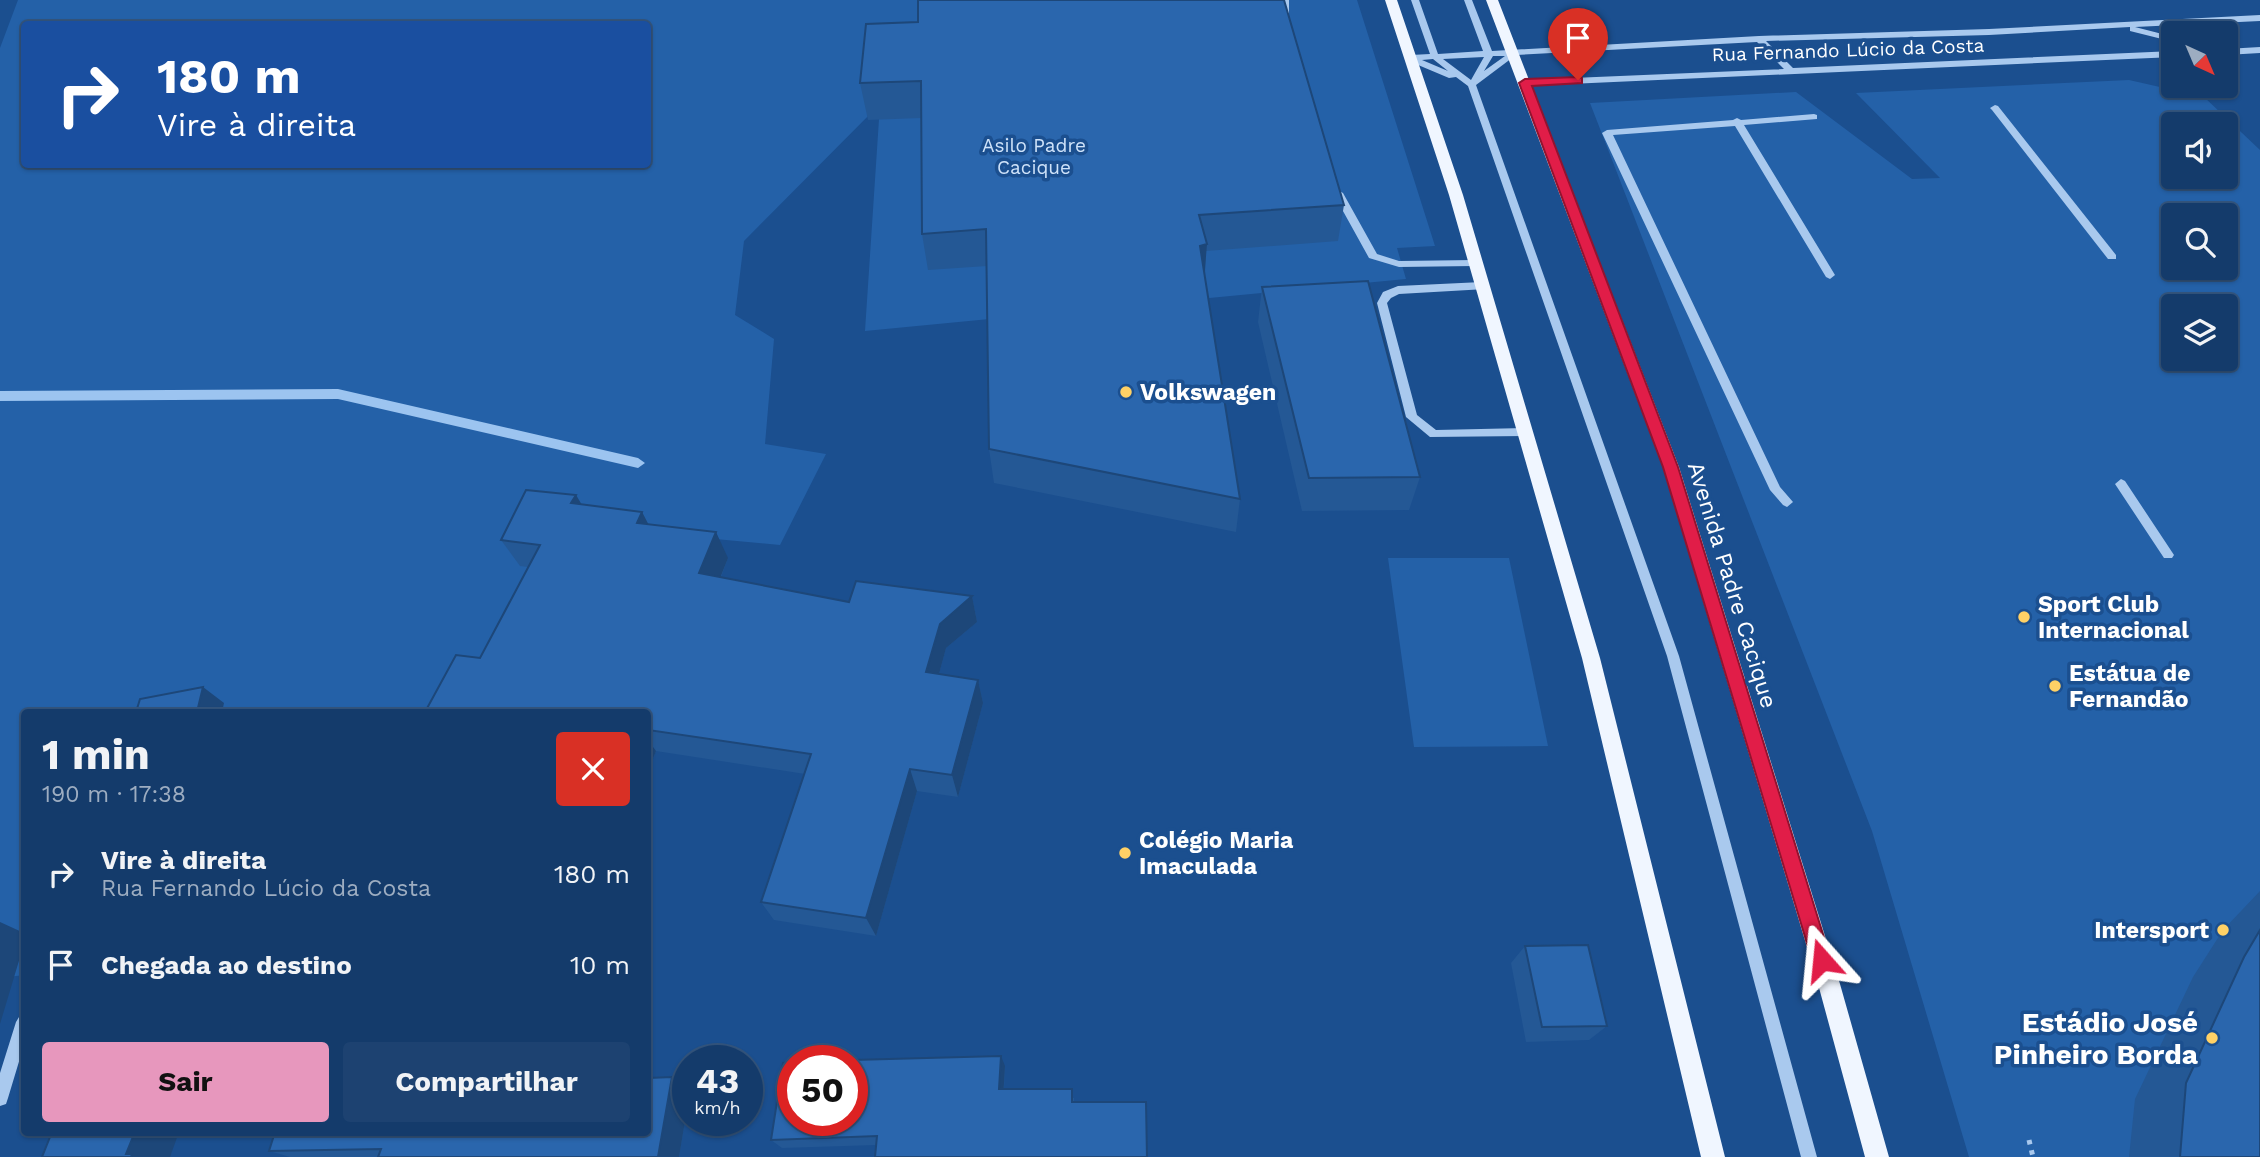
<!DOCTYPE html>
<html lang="pt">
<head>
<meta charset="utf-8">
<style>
	:root { --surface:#143b6b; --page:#1d4271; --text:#f1f3f6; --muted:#9dadc1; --line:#33557e; --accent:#e797bd }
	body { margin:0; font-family:"Work Sans",sans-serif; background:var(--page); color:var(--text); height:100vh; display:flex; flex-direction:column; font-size:26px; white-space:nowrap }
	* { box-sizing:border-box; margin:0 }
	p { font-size:23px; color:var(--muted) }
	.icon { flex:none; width:38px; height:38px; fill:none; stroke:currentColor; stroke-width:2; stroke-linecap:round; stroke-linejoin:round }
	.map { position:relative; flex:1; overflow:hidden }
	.details { position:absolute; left:21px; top:709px; width:630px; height:427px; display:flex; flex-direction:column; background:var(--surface); border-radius:7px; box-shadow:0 2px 5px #0004,0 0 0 2px var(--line) }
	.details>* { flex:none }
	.guide { position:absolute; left:21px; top:21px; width:630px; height:147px; border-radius:7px; box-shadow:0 2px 5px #0004,0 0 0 2px var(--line); background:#1a4fa0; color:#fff; overflow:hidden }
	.needle { width:46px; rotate:136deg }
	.controls { position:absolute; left:2161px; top:21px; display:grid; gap:14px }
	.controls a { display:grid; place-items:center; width:77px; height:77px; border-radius:7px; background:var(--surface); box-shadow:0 2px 5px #0004,0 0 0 2px var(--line); font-size:35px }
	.speed { position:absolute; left:672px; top:1045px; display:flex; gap:14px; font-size:35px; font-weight:700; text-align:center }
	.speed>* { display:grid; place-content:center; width:91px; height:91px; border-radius:50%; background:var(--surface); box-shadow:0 2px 5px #0004,0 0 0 2px var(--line); line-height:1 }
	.speed small { font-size:18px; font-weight:400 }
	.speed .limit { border:10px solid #d22; background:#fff; color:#111 }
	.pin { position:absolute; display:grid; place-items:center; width:60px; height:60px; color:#fff; margin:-72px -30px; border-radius:50% 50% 50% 0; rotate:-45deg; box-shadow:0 0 7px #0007 }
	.pin .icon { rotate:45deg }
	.me { position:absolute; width:77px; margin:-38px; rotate:342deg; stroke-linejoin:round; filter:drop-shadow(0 0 5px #0008) }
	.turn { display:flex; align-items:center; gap:24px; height:147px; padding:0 21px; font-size:32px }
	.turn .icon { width:91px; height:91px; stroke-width:2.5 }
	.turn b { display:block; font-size:49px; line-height:60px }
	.round { display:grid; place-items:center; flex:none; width:74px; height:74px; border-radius:7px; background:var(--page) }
	.overview { display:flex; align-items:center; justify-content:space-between; height:119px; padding:0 21px }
	h1 { font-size:42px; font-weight:700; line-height:52px }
	.action { display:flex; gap:14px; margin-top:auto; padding:14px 21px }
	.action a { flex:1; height:80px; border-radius:7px; background:var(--accent); color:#111; font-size:28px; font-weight:700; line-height:80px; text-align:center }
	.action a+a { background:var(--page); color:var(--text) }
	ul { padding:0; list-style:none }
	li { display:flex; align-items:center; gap:21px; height:91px; padding:0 21px }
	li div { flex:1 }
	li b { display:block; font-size:26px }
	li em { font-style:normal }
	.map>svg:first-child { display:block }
	.green { fill:#2461a8; fill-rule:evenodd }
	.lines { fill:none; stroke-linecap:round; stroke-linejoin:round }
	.stream { fill:#9cc4f0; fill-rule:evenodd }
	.path { stroke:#a9c9ee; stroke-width:5; stroke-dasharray:4.5 6; stroke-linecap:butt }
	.minor { fill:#a9c9ee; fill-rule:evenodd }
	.major { fill:#f0f6ff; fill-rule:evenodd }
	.wall { fill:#245895 }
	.shaded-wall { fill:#1d4779 }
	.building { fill:#2a66ad; stroke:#1d4779; stroke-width:2 }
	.route { fill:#e11d48; stroke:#92132f; stroke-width:2 }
	.poi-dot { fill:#ffd166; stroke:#1b4f8f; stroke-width:2.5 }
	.labels { text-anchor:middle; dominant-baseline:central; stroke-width:7; stroke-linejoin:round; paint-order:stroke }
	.far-street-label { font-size:19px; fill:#fff; stroke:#1b4f8f }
	.far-park-label { font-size:19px; fill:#cfe3fa; stroke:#1b4f8f }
	.poi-label { font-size:23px; font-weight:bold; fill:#fff; stroke:#1b4f8f; text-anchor:start }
	.street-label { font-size:23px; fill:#fff; stroke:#1b4f8f }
	.near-poi-label { font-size:28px; font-weight:bold; fill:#fff; stroke:#1b4f8f; text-anchor:end }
</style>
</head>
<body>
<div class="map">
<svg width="2260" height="1157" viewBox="0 0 2260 1157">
	<rect width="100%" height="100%" fill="#1b4f8f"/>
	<path class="green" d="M18,0H1357L1435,246L1397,248L1406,279L865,331L880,104L744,241L735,315L774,339L765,444L826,454L780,545L553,524L528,712H24V975L0,978V48ZM24,24H648V164H24Z
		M2129,80L2204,97L2260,150V1157H1969L1872,831L1590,103L1796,92L1912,179L1940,178L1856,93ZM2174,124H2226V177H2174ZM2174,215H2226V268H2174ZM2174,306H2226V359H2174Z
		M1388,558H1509L1548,746L1414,747Z"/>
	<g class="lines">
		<path class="stream" d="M338,389L638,458L645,463L638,468L338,399L0,401V391Z"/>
		<path class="path" d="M2029,1140L2033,1157"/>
		<path class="minor" d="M1281,0H1289V24L1282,22Z
			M1411,0H1419L1438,54L1483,51L1464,0H1472L1492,51L1759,36L1989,29L2260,15V21L2135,27L2174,37V42L2130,31V27L1989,35L1766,41L1793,68L2174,51V57L1525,86L1521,83L1525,80L1784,69L1757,42L1516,55L1476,85L1679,656L1817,1157H1801L1667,656L1468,86L1456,77L1449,78L1411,62L1407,58L1411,55L1430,54ZM1493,56H1505L1484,71ZM1484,57L1471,80L1443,59ZM1433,59L1448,71L1422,60Z
			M2260,47V53L2226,55V49Z
			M1995,105L1998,106L2116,255V259H2108L1992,110L1990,108Z
			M1814,114L1817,115V119L1744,125L1835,275L1830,279L1826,277L1735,126L1613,135L1780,487L1793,502L1787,507L1783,505L1770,490L1602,133L1607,130L1733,120L1737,118L1741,120Z
			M1338,190L1343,193L1377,254L1399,261L1474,260L1479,263L1474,266L1399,267L1369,258L1333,193Z
			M1482,282L1486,283V289L1399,294L1391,298L1387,303L1417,415L1436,430L1525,428L1531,432L1525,436L1430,437L1406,417L1377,303L1383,292L1398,286Z
			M2121,479L2125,481L2172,552L2174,555L2172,558H2164L2117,487L2115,484Z
			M24,1014V1045L8,1098L6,1104L0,1106V1073L16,1022L19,1017Z"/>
		<path class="major" d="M1385,0H1397L1463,195L1600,658L1725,1157H1701L1582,658L1449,195Z
			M1486,0H1498L1679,467L1840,984L1889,1157H1865L1818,984L1663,467Z"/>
	</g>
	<path class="wall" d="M866,24L1344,205L1338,241L1206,251L1205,276L1240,499L1236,532L994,483L989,449L987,266L928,270L922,234L921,118L868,120L860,83Z
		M1262,287L1420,477L1409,510L1302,511L1258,322Z
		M576,495L581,504L642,512L648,524L728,558L721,577L849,602L972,596L977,622L946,648L939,674L978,680L983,703L958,797L917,791L876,936L774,920L761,902L805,774L656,751L648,771V712L480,658L528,567L520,566L501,540Z
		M2260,891V1157H2129L2135,1099L2193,977L2223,930Z
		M1525,946L1607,1026L1589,1040L1526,1042L1511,963Z
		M1005,1066L1004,1089L1074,1098V1102L876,1145L782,1148L771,1140Z
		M688,1088V1103L679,1157H290L269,1151Z"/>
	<path class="shaded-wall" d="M1207,244L1204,281L1200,246Z
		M576,495L592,522L571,503Z
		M642,512L656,539L637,523Z
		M716,532L728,558L712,598L699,573Z
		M972,596L977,622L946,648L933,696L926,672L940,624Z
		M978,680L983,703L958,797L952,775Z
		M203,687L224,703L222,712H197Z
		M648,740L656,751L648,771Z
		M910,769L917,791L876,936L866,918Z
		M0,922L24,933V944L0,1024Z
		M1001,1056L1005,1066L1003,1099L999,1089Z
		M672,1077L688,1088V1103L679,1157H658Z
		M135,1132H179L170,1157H131L126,1154Z"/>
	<path class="building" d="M918,0H1284L1344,205L1199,215L1207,244L1200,246L1240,499L989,449L986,229L922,234L921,81L860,83L866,24L918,22Z
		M1368,281L1420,477L1309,478L1262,287Z
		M526,490L576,495L571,503L642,512L637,523L716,532L699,573L849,602L856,581L972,596L940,624L926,672L978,680L952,775L910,769L866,918L761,902L811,754L648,730V712H425L456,655L480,658L540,545L501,540Z
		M203,687L197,712H136L140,699Z
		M2260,930V1157H2180L2186,1083L2244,957Z
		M1588,945L1607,1026L1542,1027L1525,946Z
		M1001,1056L999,1089H1072V1102H1146L1147,1157H875L877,1136L771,1140L783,1063L793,1062V1120H852V1060Z
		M672,1077L658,1157H378L381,1149L269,1151L275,1132H648V1078Z
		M52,1132H135L126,1154H132L131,1157H42Z"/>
	<path class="route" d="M1578,77L1582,78V83L1532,86L1678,467L1831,960L1829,967L1822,970L1815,967L1812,960L1663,467L1519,83L1525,79Z"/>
	<g class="poi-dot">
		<circle cx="1126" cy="392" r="7"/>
		<circle cx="2024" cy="617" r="7"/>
		<circle cx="2055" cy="686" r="7"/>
		<circle cx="1125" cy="853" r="7"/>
		<circle cx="2223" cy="930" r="7"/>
		<circle cx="2212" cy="1038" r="7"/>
	</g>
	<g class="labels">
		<g class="far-street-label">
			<text transform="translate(1848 50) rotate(-2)">Rua Fernando Lúcio da Costa</text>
		</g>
		<g class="far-park-label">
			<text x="1034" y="145">Asilo Padre<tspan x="1034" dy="22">Cacique</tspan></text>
		</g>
		<g class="poi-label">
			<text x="1140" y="392">Volkswagen</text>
			<text x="2038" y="604">Sport Club<tspan x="2038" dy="26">Internacional</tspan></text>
			<text x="2069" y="673">Estátua de<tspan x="2069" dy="26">Fernandão</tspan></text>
			<text x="1139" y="840">Colégio Maria<tspan x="1139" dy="26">Imaculada</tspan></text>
			<text x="2209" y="930" text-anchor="end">Intersport</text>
		</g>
		<g class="street-label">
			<text transform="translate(1732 585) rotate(73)">Avenida Padre Cacique</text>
		</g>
		<g class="near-poi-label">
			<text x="2198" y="1022">Estádio José<tspan x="2198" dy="32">Pinheiro Borda</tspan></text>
		</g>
	</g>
</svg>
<div class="controls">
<a><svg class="needle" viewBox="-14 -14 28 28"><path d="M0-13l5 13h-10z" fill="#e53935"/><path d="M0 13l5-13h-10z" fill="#9dadc1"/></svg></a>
<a><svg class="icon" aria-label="sound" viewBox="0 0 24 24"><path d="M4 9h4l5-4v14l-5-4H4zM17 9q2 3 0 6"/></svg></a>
<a><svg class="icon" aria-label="search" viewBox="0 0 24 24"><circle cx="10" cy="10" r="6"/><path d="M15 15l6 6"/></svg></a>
<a><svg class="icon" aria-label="layers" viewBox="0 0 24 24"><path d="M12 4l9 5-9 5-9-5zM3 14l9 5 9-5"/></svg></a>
</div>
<div class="speed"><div>43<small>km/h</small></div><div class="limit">50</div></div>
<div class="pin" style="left:1578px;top:80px;background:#d93025"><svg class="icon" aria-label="arrive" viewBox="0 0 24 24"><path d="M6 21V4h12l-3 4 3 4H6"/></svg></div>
<svg class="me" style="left:1822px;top:960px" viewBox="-20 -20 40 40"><path d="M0-17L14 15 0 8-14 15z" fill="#e11d48" stroke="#fff" stroke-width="4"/></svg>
<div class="guide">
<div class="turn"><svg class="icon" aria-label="right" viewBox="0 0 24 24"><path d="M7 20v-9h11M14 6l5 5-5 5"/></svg><div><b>180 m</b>Vire à direita</div></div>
</div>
<section class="details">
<div class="overview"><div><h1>1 min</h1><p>190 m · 17:38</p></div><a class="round" style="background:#d93025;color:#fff"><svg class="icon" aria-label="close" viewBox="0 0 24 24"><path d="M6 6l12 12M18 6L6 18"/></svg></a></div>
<ul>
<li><svg class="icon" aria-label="right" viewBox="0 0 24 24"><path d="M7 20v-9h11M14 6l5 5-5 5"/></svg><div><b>Vire à direita</b><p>Rua Fernando Lúcio da Costa</p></div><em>180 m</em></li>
<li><svg class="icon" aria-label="arrive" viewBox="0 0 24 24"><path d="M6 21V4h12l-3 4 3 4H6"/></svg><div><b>Chegada ao destino</b></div><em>10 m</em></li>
</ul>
<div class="action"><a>Sair</a><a>Compartilhar</a></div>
</section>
</div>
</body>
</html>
